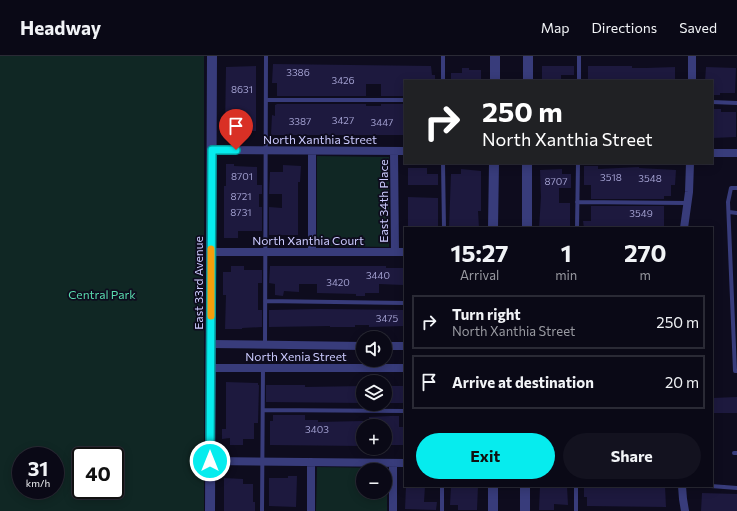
<!DOCTYPE html>
<html lang="en">
<head>
<meta charset="utf-8">
<style>
	:root { --surface:#0a0916; --page:#13121f; --text:#f1f3f6; --muted:#999aa1; --line:#2a2a35; --accent:#06ecee }
	body { margin:0; font-family:Commissioner,sans-serif; background:var(--page); color:var(--text); height:100vh; display:flex; flex-direction:column; font-size:15px; white-space:nowrap }
	* { box-sizing:border-box; margin:0 }
	p { font-size:13px; color:var(--muted) }
	.icon { flex:none; width:22px; height:22px; fill:none; stroke:currentColor; stroke-width:2; stroke-linecap:round; stroke-linejoin:round }
	.map { position:relative; flex:1; overflow:hidden }
	.side { position:absolute; left:404px; top:171px; width:309px; height:260px; display:flex; flex-direction:column; background:var(--surface); border-radius:0px; box-shadow:0 2px 10px #0003,0 0 0 1px var(--line) }
	.side>* { flex:none }
	.banner { position:absolute; left:404px; top:24px; width:309px; height:84px; border-radius:0px; box-shadow:0 2px 10px #0003,0 0 0 1px var(--line); background:#202124; color:#fff; overflow:hidden }
	.fabs { position:absolute; left:356px; top:275px; display:grid; gap:8px }
	.fabs a { display:grid; place-items:center; width:36px; height:36px; border-radius:50%; background:var(--surface); box-shadow:0 2px 10px #0003,0 0 0 1px var(--line); font-size:20px }
	.speed { position:absolute; left:12px; top:391px; display:flex; gap:8px; font-size:20px; font-weight:700; text-align:center }
	.speed>* { display:grid; place-content:center; width:52px; height:52px; border-radius:50%; background:var(--surface); box-shadow:0 2px 10px #0003,0 0 0 1px var(--line); line-height:1 }
	.speed small { font-size:10px; font-weight:400 }
	.speed .limit { border:2px solid #111; border-radius:6px; background:#fff; color:#111 }
	.pin { position:absolute; display:grid; place-items:center; width:34px; height:34px; color:#fff; margin:-41px -17px; border-radius:50% 50% 50% 0; rotate:-45deg; box-shadow:0 0 4px #0007 }
	.pin .icon { rotate:45deg }
	.me { position:absolute; width:44px; margin:-22px; rotate:0deg; stroke-linejoin:round; filter:drop-shadow(0 0 3px #0008) }
	.turn { display:flex; align-items:center; gap:14px; height:84px; padding:0 12px; font-size:18px }
	.turn .icon { width:52px; height:52px; stroke-width:2.5 }
	.turn b { display:block; font-size:28px; line-height:34px }
	.eta { display:flex; justify-content:space-evenly; align-items:center; height:68px; text-align:center }
	.eta b { font-size:24px; font-weight:700; line-height:28px }
	.primary-button { display:flex; gap:8px; margin-top:auto; padding:8px 12px }
	.primary-button a { flex:1; height:46px; border-radius:24px; background:var(--accent); color:#111; font-size:16px; font-weight:700; line-height:46px; text-align:center }
	.primary-button a+a { background:var(--page); color:var(--text) }
	ul { padding:0; list-style:none }
	li { display:flex; align-items:center; gap:12px; height:54px; margin:0 8px 6px; padding:0 4px; border:2px solid var(--line); border-radius:0px }
	li div { flex:1 }
	li b { display:block; font-size:15px }
	li em { font-style:normal }
	header { display:flex; align-items:center; gap:24px; box-sizing:border-box; height:56px; padding:0 20px; background:var(--surface); border-bottom:1px solid var(--line) }
	header strong { font-size:19px }
	nav { display:flex; gap:22px; margin-inline-start:auto; font-size:14px }
	.map>svg:first-child { display:block }
	.green { fill:#102724; fill-rule:evenodd }
	.building { fill:#1d193e }
	.lines { fill:none; stroke-linecap:round; stroke-linejoin:round }
	.service { stroke:#383c7b; stroke-width:4 }
	.minor { stroke:#383c7b; stroke-width:8 }
	.tertiary { stroke:#383c7b; stroke-width:10 }
	.route-casing { stroke:#04999b; stroke-width:10 }
	.route { stroke:#06ecee; stroke-width:7 }
	.slow { stroke:#f59e0b; stroke-width:7 }
	.labels { text-anchor:middle; dominant-baseline:central; stroke-width:3.5; stroke-linejoin:round; paint-order:stroke }
	.number-label { font-size:10px; fill:#a09ece }
	.street-label { font-size:12px; fill:#cbcafe; stroke:#0e0c1e }
	.park-label { font-size:12px; fill:#59dbae; stroke:#0e0c1e }
</style>
</head>
<body>
<header>
<strong>Headway</strong>
<nav><a>Map</a><a>Directions</a><a>Saved</a></nav>
</header>
<div class="map">
<svg width="737" height="455" viewBox="0 0 737 455">
	<rect width="100%" height="100%" fill="#0e0c1e"/>
	<path class="green" d="M0,0H204V455H0ZM21,400H55V434H21ZM81,400H115V434H81Z
		M317,100L389,101V191L317,190Z
		M317,411L387,412V455H316ZM363,414H385V436H363Z"/>
	<path class="building" d="M273,8L431,10L432,19H435V25H405V40H381V28H366V40H277V27H272Z
		M256,10V75H241V77H231V73H225L226,11Z
		M542,10H574V19H561V25L542,24Z
		M588,10H632V12H646L675,11V25H591V24H588Z
		M706,11L736,12L735,37H720V39H712V25H705Z
		M462,12H469V14H481V25H451V17H462Z
		M277,48H366V50H381V48H405V79H271L272,59L275,60V49Z
		M712,53H721V56H736V81L712,82Z
		M226,108H234V110L257,111V129H262V138H259V151H262V175H238V182H224V130H226Z
		M283,109L301,110L300,126H298V179H269V151L282,152V138H269L270,116H283Z
		M584,110H598V113L639,111V112L676,114L675,129H671V140H664V143H591V129H584Z
		M408,112H427V118H438V129H408Z
		M461,113L481,115V155H478L479,172H449L451,118H461Z
		M562,113V118H571V132H559V147H570V171L539,172L541,141L540,114Z
		M408,141L438,142V172H408Z
		M591,150H664V172H584L583,165H591Z
		M231,210H244V214H262V227H258V254H262V271L242,272V273H225L226,239H223V216H231Z
		M270,210H386V212H404L403,229L379,228V237H365V240H356V238L317,237V228H299V236L284,235L283,240L275,239V228L269,227Z
		M319,253L405,254V270L369,271V269H355V271H330V270L269,271V254Z
		M226,326L258,327V329H259L258,367H254V383H243V389H230V382L222,383V373H226Z
		M266,329H305V331L363,330V347L266,346Z
		M385,330H405V347H385Z
		M737,341V357H712V342Z
		M273,359H305V364H318V366L363,365V390L270,389V365H273Z
		M390,360H399V371H405V389H389V380H385V370H369V361Z
		M288,420H297L296,451L269,450V422H288Z
		M224,422L243,423V428H253V446H255V455H224Z
		M406,430H425L424,446H437L436,454L405,453Z
		M451,430H478L477,454H458V449H450Z
		M540,430H567L568,449L554,448V454H539Z
		M584,430H665L666,451L587,450V441H584Z
		M702,437L737,438V455H701Z"/>
	<g class="lines">
		<path class="service" d="M443,0V25
			M579,25V0
			M266,44H405
			M712,46L737,47
			M443,107L444,172
			M737,132H731L728,146L735,315H737
			M577,146L687,147
			M729,156L737,157
			M577,172L578,107
			M265,245L405,247
			M265,289L266,0
			M263,354L405,355
			M734,397H737
			M442,430V455
			M711,430L737,432
			M262,455L263,312
			M576,455V430"/>
		<path class="minor" d="M692,25V0
			M212,94L405,95
			M394,95L395,196
			M712,97H737
			M684,172L689,136L690,107
			M211,196H405
			M312,196V95
			M211,288L363,290
			M385,290H405
			M211,312H405
			M210,405L405,407
			M682,430L683,443L685,455
			M311,455V406
			M393,455V407"/>
		<path class="tertiary" d="M495,25V0
			M528,25V0
			M493,172L494,107
			M527,172V107
			M525,430V455
			M210,455L212,0
			M493,455V430"/>
	</g>
	<g class="lines">
		<g class="route-casing">
			<path id="route" d="M210,405L212,94H236"/>
		</g>
		<use href="#route" class="route"/>
		<path class="slow" d="M211,260V193"/>
	</g>
	<g class="labels">
		<g class="number-label">
			<text x="298" y="16">3386</text>
			<text x="343" y="24">3426</text>
			<text x="242" y="33">8631</text>
			<text x="343" y="64">3427</text>
			<text x="300" y="65">3387</text>
			<text x="382" y="66">3447</text>
			<text x="242" y="120">8701</text>
			<text x="611" y="121">3518</text>
			<text x="650" y="122">3548</text>
			<text x="556" y="125">8707</text>
			<text x="241" y="140">8721</text>
			<text x="241" y="156">8731</text>
			<text x="641" y="157">3549</text>
			<text x="378" y="219">3440</text>
			<text x="338" y="226">3420</text>
			<text x="387" y="262">3475</text>
			<text x="317" y="373">3403</text>
		</g>
		<g class="street-label">
			<text x="320" y="83">North Xanthia Street</text>
			<text transform="translate(383 145) rotate(-90)">East 34th Place</text>
			<text x="308" y="184">North Xanthia Court</text>
			<text transform="translate(198 227) rotate(-90)">East 33rd Avenue</text>
			<text x="296" y="300">North Xenia Street</text>
		</g>
		<g class="park-label">
			<text x="102" y="238">Central Park</text>
		</g>
	</g>
</svg>
<div class="fabs">
<a><svg class="icon" aria-label="sound" viewBox="0 0 24 24"><path d="M4 9h4l5-4v14l-5-4H4zM17 9q2 3 0 6"/></svg></a>
<a><svg class="icon" aria-label="layers" viewBox="0 0 24 24"><path d="M12 4l9 5-9 5-9-5zM3 14l9 5 9-5"/></svg></a>
<a>+</a>
<a>−</a>
</div>
<div class="speed"><div>31<small>km/h</small></div><div class="limit">40</div></div>
<div class="pin" style="left:236px;top:94px;background:#d93025"><svg class="icon" aria-label="arrive" viewBox="0 0 24 24"><path d="M6 21V4h12l-3 4 3 4H6"/></svg></div>
<svg class="me" style="left:210px;top:405px" viewBox="-20 -20 40 40"><circle r="17" fill="#06ecee" stroke="#fff" stroke-width="3"/><path d="M0-11L8 9 0 5-8 9z" fill="#fff"/></svg>
<div class="banner">
<div class="turn"><svg class="icon" aria-label="right" viewBox="0 0 24 24"><path d="M7 20v-9h11M14 6l5 5-5 5"/></svg><div><b>250 m</b>North Xanthia Street</div></div>
</div>
<section class="side">
<div class="eta">
<div><b>15:27</b><p>Arrival</p></div>
<div><b>1</b><p>min</p></div>
<div><b>270</b><p>m</p></div>
</div>
<ul>
<li><svg class="icon" aria-label="right" viewBox="0 0 24 24"><path d="M7 20v-9h11M14 6l5 5-5 5"/></svg><div><b>Turn right</b><p>North Xanthia Street</p></div><em>250 m</em></li>
<li><svg class="icon" aria-label="arrive" viewBox="0 0 24 24"><path d="M6 21V4h12l-3 4 3 4H6"/></svg><div><b>Arrive at destination</b></div><em>20 m</em></li>
</ul>
<div class="primary-button"><a>Exit</a><a>Share</a></div>
</section>
</div>
</body>
</html>
